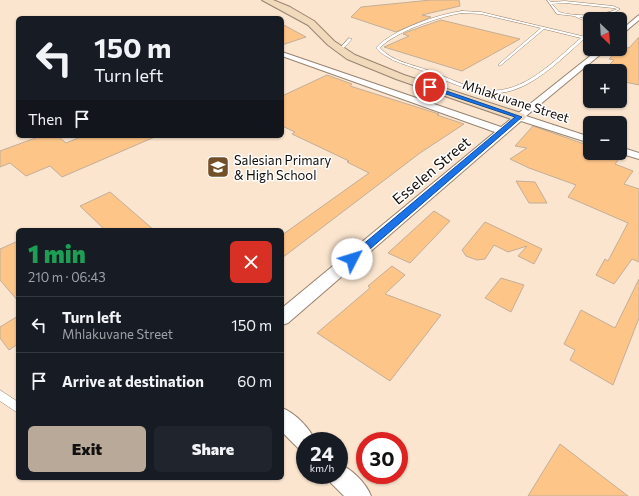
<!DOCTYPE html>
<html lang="en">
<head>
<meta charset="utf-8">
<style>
	:root { --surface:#171b24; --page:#20242c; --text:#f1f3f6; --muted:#9ea1a6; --line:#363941; --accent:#b8a999 }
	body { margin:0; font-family:Commissioner,sans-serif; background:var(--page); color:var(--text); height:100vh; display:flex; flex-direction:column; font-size:15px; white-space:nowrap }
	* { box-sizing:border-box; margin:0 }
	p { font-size:13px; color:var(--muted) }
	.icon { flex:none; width:22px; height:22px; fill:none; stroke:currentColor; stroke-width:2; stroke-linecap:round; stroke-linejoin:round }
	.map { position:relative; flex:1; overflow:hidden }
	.drawer { position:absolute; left:16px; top:228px; width:268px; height:252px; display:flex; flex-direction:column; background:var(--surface); border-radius:6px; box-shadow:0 1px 3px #0004 }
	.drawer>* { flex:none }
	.top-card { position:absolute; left:16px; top:16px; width:268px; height:122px; border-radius:6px; box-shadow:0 1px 3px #0004; background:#171b24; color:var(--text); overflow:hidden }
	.needle { width:26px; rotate:155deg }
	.tools { position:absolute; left:583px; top:12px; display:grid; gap:8px }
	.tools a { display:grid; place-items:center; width:44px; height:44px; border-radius:6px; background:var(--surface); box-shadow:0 1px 3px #0004; font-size:20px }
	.speed { position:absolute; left:296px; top:432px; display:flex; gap:8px; font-size:20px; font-weight:700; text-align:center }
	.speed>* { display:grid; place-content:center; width:52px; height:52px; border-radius:50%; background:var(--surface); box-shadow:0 1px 3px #0004; line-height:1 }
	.speed small { font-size:10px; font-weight:400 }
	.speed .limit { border:6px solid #d22; background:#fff; color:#111 }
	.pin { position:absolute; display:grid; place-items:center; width:34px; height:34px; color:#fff; margin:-17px; border:2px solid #fff; border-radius:50%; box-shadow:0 1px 4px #0007 }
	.me { position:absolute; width:44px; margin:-22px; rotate:50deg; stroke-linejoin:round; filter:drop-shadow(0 0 3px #0008) }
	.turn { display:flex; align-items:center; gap:14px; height:84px; padding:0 12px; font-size:18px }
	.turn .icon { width:52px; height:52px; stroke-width:2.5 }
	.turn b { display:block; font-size:28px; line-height:34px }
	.then { display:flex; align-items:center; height:38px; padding:0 12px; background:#0003; gap:8px; font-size:15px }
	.round { display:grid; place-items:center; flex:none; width:42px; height:42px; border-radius:6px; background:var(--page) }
	.summary { display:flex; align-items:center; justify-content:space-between; height:68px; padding:0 12px }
	h1 { font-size:24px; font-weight:800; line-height:30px; color:#1e9e55 }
	.action { display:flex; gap:8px; margin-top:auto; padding:8px 12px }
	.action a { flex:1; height:46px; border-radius:6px; background:var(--accent); color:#111; font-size:16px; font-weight:800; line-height:46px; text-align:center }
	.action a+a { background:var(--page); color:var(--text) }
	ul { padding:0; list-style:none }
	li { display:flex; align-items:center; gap:12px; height:56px; padding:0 12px; border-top:1px solid var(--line) }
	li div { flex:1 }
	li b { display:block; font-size:15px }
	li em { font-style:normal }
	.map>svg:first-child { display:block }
	.building { fill:#fec588; stroke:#c3ae99 }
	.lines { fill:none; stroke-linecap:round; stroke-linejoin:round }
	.lane-casing { stroke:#97836f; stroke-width:1 }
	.street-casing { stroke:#97836f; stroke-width:2 }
	.secondary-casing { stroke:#97836f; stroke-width:2 }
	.lane { fill:#fff; fill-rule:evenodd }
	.street { fill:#fff; fill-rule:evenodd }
	.secondary { fill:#f0dabb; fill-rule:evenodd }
	.route { fill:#1a73e8; stroke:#114b97 }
	.labels { text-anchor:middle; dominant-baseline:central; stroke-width:3; stroke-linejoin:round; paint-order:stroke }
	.far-street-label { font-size:13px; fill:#130c06; stroke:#fff }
	.far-poi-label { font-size:13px; fill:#130c06; stroke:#fff; text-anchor:start }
	.street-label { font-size:15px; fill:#130c06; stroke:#fff }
</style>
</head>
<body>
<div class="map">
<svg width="639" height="496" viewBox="0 0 639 496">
	<rect width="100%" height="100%" fill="#fbe5cf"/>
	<path class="building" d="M431,0H459L460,6L422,15L431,17L396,32L351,17L361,7Z
		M441,20L520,39L462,71L384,47L409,36L403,34L407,32Z
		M282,24L306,37L282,45Z
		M639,37V85L620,81V71H603L614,60L609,59L618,49H620L621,46L629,48Z
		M327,75L352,84L350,86L439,114L437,115L464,124L420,153L282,258V235L369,173L347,162L349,161L292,134L295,132L282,126V96Z
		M533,126L590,146V153H599L619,159L615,164L633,171L624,184L639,189V262L632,259L614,284L596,275L605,259L608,261L628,223L568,197L576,185L529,168L510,159L527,148L515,146Z
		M41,136H58L66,143L83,136H157L62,177L50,166L26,176L10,163L0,167V151Z
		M516,181L535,182L547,203H529Z
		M110,192L154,230H105L80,206Z
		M434,211L450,221L410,263L388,253Z
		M485,222L542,249L534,264L518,256L527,246L508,252L494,245L485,259L477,260L466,256L462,250Z
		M18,241V301L0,280V249Z
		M392,266L405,275L385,294L441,315L390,381L317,333L370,288L368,286Z
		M501,278L524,285L511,312L485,298Z
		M639,279V318L613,385L570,360L575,350L564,344L581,310L615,328Z
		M18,316V344L9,350L0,338V327Z
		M560,444L628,496H528Z"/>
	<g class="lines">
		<g class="lane-casing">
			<path id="lane" d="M547,0H549L551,2L565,1L613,6L620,9C609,17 593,16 579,17L590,21V23L574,16L557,14ZM565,3L613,8L617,9C603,16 574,17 559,12L552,4Z
				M462,11L481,12L590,38V40L584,39C559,61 525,97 489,93C467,91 447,81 428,73C410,65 390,63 376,48C391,30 439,14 462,11ZM462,13L481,14L541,28L499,64L498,65L500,66L544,29L581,38C556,59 523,95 487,90C467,88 449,78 430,71C412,64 393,62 380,48C394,32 441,16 462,13Z
				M349,38L352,39L342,50H340V48Z
				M0,390L18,402V413L0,401Z"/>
		</g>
		<g class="street-casing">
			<path id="street" d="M639,15V20L620,36V31Z
				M599,49H607L526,116L590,137V143L521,121L288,323L282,325V308L495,132L282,56V52L501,127Z
				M620,147L639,153V159L619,153H620Z
				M282,408C295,413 310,428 315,441H305V451L298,448L282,432Z
				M339,464C352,469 366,483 371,496H344L331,483L328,475H339Z"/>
		</g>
		<g class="secondary-casing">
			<path id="secondary" d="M262,0H273L290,7L314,21L334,41L355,55L404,75L524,114L526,117L524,120H514L396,79L347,59L328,45L308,25Z"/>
		</g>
		<use href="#lane" class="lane"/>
		<use href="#street" class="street"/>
		<use href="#secondary" class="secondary"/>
	</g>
	<path class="route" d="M428,86H432L522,117L355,262H348L347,259L348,257L515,117L428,88Z"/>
	<defs>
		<g id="school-square" transform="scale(1.15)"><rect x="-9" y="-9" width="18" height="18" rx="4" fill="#724f28" stroke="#fff"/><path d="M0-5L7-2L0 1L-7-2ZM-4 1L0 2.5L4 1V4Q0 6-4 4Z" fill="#fff"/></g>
	</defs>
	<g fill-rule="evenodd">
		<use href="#school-square" x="218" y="167"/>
	</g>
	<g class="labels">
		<g class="far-street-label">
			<text transform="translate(516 101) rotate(18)">Mhlakuvane Street</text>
		</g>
		<g class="far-poi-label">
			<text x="234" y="160">Salesian Primary<tspan x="234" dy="15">&amp; High School</tspan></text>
		</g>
		<g class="street-label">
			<text transform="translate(431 170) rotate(-40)">Esselen Street</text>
		</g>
	</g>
</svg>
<div class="tools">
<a><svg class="needle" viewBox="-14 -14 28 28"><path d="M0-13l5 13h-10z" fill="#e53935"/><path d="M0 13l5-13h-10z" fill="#9ea1a6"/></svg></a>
<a>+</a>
<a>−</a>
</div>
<div class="speed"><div>24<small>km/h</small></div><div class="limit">30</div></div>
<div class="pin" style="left:430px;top:87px;background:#d93025"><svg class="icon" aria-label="arrive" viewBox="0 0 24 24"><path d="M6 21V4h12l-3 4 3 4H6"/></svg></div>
<svg class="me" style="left:352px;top:259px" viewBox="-20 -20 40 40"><circle r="19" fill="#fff"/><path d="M0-13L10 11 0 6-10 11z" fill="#1a73e8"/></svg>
<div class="top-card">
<div class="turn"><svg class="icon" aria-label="left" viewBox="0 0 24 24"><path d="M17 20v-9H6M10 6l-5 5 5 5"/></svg><div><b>150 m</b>Turn left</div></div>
<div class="then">Then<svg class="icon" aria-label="arrive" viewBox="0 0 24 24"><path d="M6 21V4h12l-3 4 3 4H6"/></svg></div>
</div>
<section class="drawer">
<div class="summary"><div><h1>1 min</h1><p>210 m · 06:43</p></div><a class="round" style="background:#d93025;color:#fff"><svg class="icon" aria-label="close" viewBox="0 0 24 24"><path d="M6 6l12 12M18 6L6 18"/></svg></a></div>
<ul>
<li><svg class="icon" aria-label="left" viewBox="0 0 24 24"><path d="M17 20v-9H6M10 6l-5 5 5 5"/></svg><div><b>Turn left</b><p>Mhlakuvane Street</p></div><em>150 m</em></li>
<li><svg class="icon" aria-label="arrive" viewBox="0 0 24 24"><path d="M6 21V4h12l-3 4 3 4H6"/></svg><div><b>Arrive at destination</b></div><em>60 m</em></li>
</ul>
<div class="action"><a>Exit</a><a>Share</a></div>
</section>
</div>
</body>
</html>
